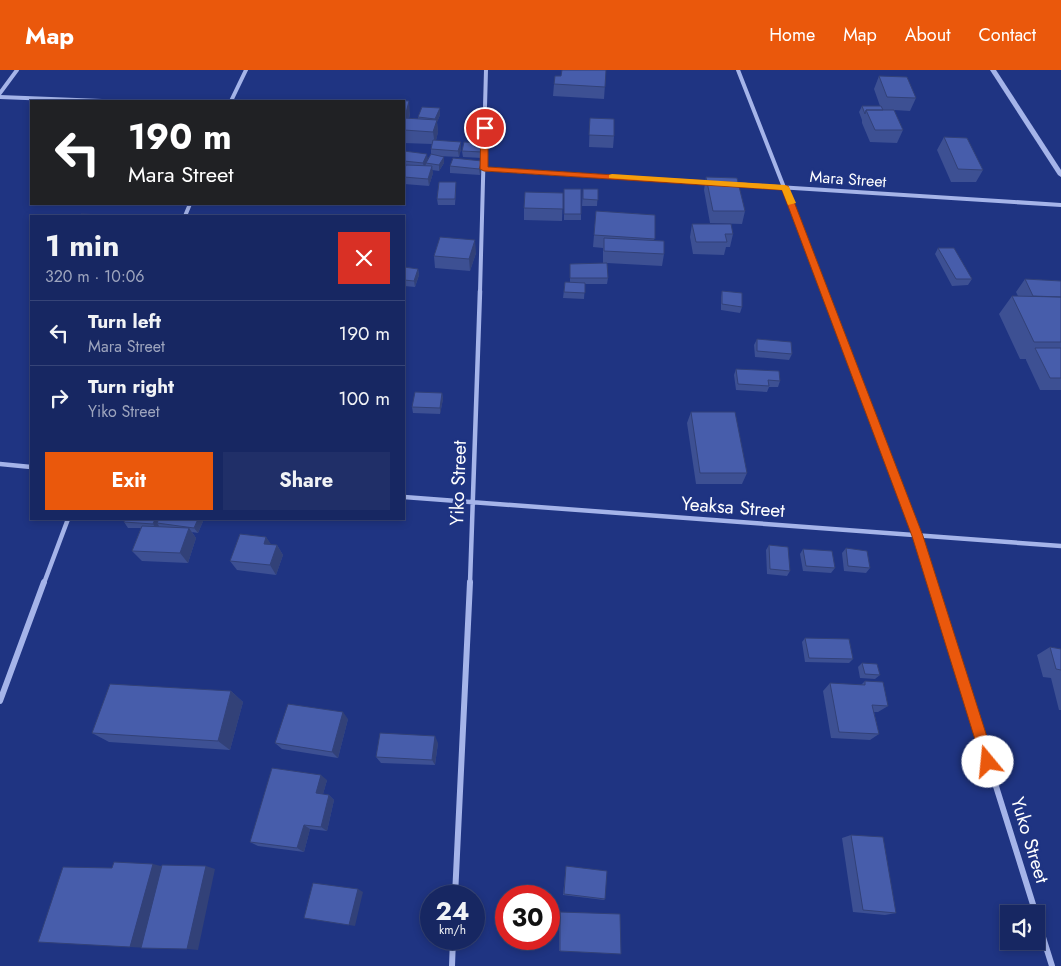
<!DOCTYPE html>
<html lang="en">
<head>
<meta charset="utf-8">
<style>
	:root { --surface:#172762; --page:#202f68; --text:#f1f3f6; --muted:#9ea5be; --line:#364477; --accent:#ea580c }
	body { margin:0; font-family:Jost,sans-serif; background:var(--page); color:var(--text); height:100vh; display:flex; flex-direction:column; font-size:19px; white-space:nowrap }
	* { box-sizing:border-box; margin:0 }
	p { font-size:16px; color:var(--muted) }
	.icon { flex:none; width:28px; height:28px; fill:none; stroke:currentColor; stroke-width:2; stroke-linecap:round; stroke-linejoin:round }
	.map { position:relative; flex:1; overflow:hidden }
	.side { position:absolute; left:30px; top:145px; width:375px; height:305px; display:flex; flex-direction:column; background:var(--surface); border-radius:0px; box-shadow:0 2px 8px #0003,0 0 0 1px var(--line) }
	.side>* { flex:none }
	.guide { position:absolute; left:30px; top:30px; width:375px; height:105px; border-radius:0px; box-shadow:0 2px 8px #0003,0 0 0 1px var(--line); background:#202124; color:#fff; overflow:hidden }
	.tools { position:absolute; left:1000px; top:835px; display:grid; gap:10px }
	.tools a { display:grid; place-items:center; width:45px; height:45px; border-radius:0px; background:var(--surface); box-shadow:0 2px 8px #0003,0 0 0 1px var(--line); font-size:25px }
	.speed { position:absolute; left:420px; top:815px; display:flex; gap:10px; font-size:25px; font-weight:700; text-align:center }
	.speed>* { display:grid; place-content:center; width:65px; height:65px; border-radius:50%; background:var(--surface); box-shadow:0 2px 8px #0003,0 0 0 1px var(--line); line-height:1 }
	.speed small { font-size:12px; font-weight:400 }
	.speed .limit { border:8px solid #d22; background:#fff; color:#111 }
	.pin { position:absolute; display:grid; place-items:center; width:42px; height:42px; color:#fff; margin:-21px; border:2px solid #fff; border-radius:50%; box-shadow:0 1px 5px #0007 }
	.me { position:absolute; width:55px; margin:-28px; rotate:343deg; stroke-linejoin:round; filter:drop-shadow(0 0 4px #0008) }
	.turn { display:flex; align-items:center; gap:18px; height:105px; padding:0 15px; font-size:22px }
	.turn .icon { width:65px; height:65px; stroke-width:2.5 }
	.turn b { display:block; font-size:35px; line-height:42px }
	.round { display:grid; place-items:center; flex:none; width:52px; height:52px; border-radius:0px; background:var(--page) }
	.head { display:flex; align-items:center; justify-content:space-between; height:85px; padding:0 15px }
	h1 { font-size:30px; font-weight:700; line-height:38px }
	.cta { display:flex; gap:10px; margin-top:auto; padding:10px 15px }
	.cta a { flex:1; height:58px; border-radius:0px; background:var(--accent); color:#fff; font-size:20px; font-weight:700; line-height:58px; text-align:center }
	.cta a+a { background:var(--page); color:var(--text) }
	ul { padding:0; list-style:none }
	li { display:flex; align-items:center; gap:15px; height:65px; padding:0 15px; border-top:1px solid var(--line) }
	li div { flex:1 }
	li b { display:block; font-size:19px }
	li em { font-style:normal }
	header { display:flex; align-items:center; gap:30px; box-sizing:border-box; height:70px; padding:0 25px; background:var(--accent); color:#fff }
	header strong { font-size:24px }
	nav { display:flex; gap:28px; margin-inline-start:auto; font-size:18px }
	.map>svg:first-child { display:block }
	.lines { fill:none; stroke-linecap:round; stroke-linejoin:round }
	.minor-far2 { stroke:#a5b4e9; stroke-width:4 }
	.minor-far1 { stroke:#a5b4e9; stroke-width:4.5 }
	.minor { stroke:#a5b4e9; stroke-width:6 }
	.tertiary { fill:#a5b4e9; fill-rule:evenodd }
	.wall { fill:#3d5093 }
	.shaded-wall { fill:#324178 }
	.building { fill:#475dab; stroke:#324178 }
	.route { fill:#ea580c; stroke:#983908 }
	.slow { fill:#f59e0b }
	.labels { text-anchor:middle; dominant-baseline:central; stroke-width:5; stroke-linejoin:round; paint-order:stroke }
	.far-street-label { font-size:16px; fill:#fff; stroke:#1f3482 }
	.street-label { font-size:19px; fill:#fff; stroke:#1f3482 }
</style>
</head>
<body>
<header>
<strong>Map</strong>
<nav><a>Home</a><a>Map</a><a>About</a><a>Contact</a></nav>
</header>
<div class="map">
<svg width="1061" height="896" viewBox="0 0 1061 896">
	<rect width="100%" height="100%" fill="#1f3482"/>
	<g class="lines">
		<path class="minor-far2" d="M738,0L825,222
			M0,23L17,0
			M0,27L102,31
			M231,31L246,0
			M484,99L711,113
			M732,114L1061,135
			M185,146L190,134
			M480,222L486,0"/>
		<path class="minor-far1" d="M824,221L917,465L932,513
			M0,394L31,397
			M404,427L1061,476
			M44,513L68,449
			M470,513L480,221"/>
		<path class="minor" d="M932,512L1036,844
			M0,631L44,512
			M455,826L470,512
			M1036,845L1052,896
			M452,896L453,869"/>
		<path class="tertiary" d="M990,0H996L1061,100V107L1058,105Z"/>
	</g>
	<path class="wall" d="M606,0L604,29L553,26L554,14L561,6Z
		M879,6L916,28L910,41L894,40L903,60L897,73L870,72L862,53V50L859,42L862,36H880L874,19Z
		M404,31L410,43L409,49H418V47L440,45L437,52L438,62L436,70L461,79L459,87L438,86L444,93L439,101L432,100L433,103L429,116L404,114V102L405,97H404V81L427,90L431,84V79L432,74L404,73Z
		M590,48L614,66L613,78L589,77Z
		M944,67L983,100L976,112H951L937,80Z
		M484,73V80L482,88L463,87L462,81Z
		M482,91V97L480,105L450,103V96Z
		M706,107L745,141L742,154L710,153L704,120Z
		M456,119L455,135H438L437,129Z
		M564,119L581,144V150H564Z
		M583,119H598L597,136H582Z
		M563,123L562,151L524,150V138Z
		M596,141L655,145L654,170L664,184L662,196L607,193L608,208L607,214H585L584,229L563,228L565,212H570V194L603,193V178L593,177Z
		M692,154L733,164L730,177H726L724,185L693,184L690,167Z
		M938,178L972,209L968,215L952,216L935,184Z
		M476,183L470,201L435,198L434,186Z
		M404,197L418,199L419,205L415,217L404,216Z
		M1025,209L1061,211V320H1040L1026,290V289H1020L999,244L1012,226H1018L1016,222Z
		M722,221L742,237L740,243L721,240V227Z
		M757,269L792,284L789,290L755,287L754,275Z
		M736,299L780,311L778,317H769L767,322L736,320L734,305Z
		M442,323L443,329L440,344L413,343L412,337Z
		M691,342L747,403L742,414H696L687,353Z
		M125,449H204L198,463L192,462L196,468L188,493L142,491L132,481L141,458H128L124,452Z
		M266,467L271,475H277L283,485L276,505L237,500L230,491Z
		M769,475L790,501L787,506L767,504L766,480Z
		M846,478L870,498L866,503L844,501L842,483Z
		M803,479L835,498L831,503L803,501L800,484Z
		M805,568L853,589L849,593L805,592L802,572Z
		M1050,577L1061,579V640H1059L1051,608L1043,607L1037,585Z
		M862,593L880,605L875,609L860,608L858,597Z
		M865,611L888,636L878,642H874L879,664L870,670L831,668L823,621L830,613L861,615Z
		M231,621L243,632L230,680L109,672L92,663Z
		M348,649L338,688L282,679L275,673Z
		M438,673L435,695L381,693L376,687Z
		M327,710L323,724L329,725L334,730L327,761L310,759L304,782L258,776L250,772Z
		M851,765L896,843L885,845L853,842L842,768Z
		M566,796L605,829L604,830L563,825Z
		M560,842L621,884L559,881V844Z"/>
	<path class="shaded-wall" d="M409,31L410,43L406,59L405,47Z
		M440,38V45L437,52L438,62L435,75L433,62L435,49Z
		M461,72V79L459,87L458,81Z
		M484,73V80L482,88V82Z
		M427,84L428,90L426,93V94L424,99L423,93Z
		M444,87V93L439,101V95Z
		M482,91V97L480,105L479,99Z
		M432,96L433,103L429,116L428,109Z
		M475,170L476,183L470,201L469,189Z
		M418,199L419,205L415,217L414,211Z
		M442,323L443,329L440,344V338Z
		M404,344L406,354L404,366Z
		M155,449H162L157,453L159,456L157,460L153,454Z
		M198,449H204L198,463L194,458Z
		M189,458L196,468L188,493L180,483Z
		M266,467L273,477L264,474Z
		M277,475L283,485L276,505L270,495Z
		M231,621L243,632L230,680L218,671Z
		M343,642L348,649L338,688L332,682Z
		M435,666L438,673L435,695L432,690Z
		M321,705L327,710L322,728L316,723Z
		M329,725L334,730L327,761L321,757Z
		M304,755L310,759L304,782L297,778Z
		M153,794L169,798L148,878L130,877Z
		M206,796L215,799L198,880L187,879Z
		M358,819L363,822L355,856L349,855Z"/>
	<path class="building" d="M562,0H606L605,17L554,14L555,6H561Z
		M879,6L907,7L916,28L887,27Z
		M386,30L409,31L405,47H404V31H385Z
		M862,36H881L883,40H866L865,44Z
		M422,37L440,38L435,49L418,47Z
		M866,40H894L903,60H875Z
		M404,48L437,50L433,62L404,60Z
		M590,48L614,49V66L589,65Z
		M944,67L967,68L983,100L958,99Z
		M433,70L461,72L458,81L431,79Z
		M464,72L484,73L482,82L462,81Z
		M404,81L427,84L423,93L404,91Z
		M431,84L444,87L439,95L426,93Z
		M453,88L482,91L479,99L450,96Z
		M406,95L432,96L428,109L404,107V102Z
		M706,107L737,108L745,141H713Z
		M439,112H456L455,129H437Z
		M564,119H581V144H564Z
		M583,119H598V130L583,129Z
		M525,122L563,123V139L524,138Z
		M596,141L655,145V169L594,165Z
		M81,144L105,145L104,146H79Z
		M692,154H731L733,164H725L727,172H696Z
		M440,167L475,170L469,189L434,186Z
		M604,168L664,171V184L604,181Z
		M938,178H954L972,209H956Z
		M607,193L608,208H570V194Z
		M404,197L418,199L414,211L404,210Z
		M1025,209L1061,211V227L1033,226Z
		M565,212L585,213V223L564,222Z
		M722,221L742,223V237L722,234Z
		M1012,226L1061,227V272H1034Z
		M757,269L791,272L792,284L757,281Z
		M1035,278H1061V308H1050Z
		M736,299L779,301L780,311L768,310L769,316L738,314Z
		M415,322L442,323L440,338L412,337Z
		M691,342H735L747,403H700Z
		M125,449H155L153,454L124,452Z
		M159,449H198L194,458L157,453Z
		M142,456L189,458L180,483L132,481Z
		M240,464L266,467L264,474L277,475L270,495L230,491Z
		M769,475L788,477L790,501L770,499Z
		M846,478L867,481L870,498L848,496Z
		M803,479L832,481L835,498L806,496Z
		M805,568L849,569L853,589L809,588Z
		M1050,577L1061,579V600L1056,599Z
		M862,593L877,594L880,605L865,604Z
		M865,611L883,612L888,636L872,635L879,664L839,662L830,613L865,615Z
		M110,614L231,621L218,671L92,663Z
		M288,634L343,642L332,682L275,673Z
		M380,663L435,666L432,690L376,687Z
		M272,698L321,705L316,723L329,725L321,757L304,755L297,778L250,772Z
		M851,765L883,767L896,843L863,840Z
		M114,792L153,794L130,877L38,872L63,797L112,798Z
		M162,795L206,796L187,879L141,878Z
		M566,796L607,801L605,829L564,824Z
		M313,813L358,819L349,855L304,848Z
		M560,842L620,844L621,884L560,881Z"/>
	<path class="route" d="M485,55L488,58V97L788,116L923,466L995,692L993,697L988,699L984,697L982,692L912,466L782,120L484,101L480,99L481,58Z"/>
	<path class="slow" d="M612,104L785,115L789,117L796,133L788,135L782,120L609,108V105Z"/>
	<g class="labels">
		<g class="far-street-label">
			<text transform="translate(848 109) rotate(4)">Mara Street</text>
		</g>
		<g class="street-label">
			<text transform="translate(458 413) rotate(-88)">Yiko Street</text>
			<text transform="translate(733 437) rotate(4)">Yeaksa Street</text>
			<text transform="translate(1030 770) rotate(73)">Yuko Street</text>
		</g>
	</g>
</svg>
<div class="tools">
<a><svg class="icon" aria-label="sound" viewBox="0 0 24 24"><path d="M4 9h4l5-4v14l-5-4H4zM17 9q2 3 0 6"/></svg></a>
</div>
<div class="speed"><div>24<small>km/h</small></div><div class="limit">30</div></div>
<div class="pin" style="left:485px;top:58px;background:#d93025"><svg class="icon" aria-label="arrive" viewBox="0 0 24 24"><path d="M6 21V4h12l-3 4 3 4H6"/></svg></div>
<svg class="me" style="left:988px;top:692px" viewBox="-20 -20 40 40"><circle r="19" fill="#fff"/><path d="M0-13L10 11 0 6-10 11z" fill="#ea580c"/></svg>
<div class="guide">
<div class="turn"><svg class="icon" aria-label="left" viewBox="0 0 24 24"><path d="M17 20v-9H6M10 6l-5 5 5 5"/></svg><div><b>190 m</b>Mara Street</div></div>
</div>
<section class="side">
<div class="head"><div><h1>1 min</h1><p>320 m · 10:06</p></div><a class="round" style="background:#d93025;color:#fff"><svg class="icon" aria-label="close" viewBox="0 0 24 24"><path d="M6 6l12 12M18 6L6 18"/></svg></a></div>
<ul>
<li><svg class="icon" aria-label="left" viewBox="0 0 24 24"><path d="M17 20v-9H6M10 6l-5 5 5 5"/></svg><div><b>Turn left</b><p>Mara Street</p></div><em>190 m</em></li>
<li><svg class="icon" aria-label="right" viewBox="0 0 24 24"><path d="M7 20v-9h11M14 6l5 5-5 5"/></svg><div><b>Turn right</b><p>Yiko Street</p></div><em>100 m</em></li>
</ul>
<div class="cta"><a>Exit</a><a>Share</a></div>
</section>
</div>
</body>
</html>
